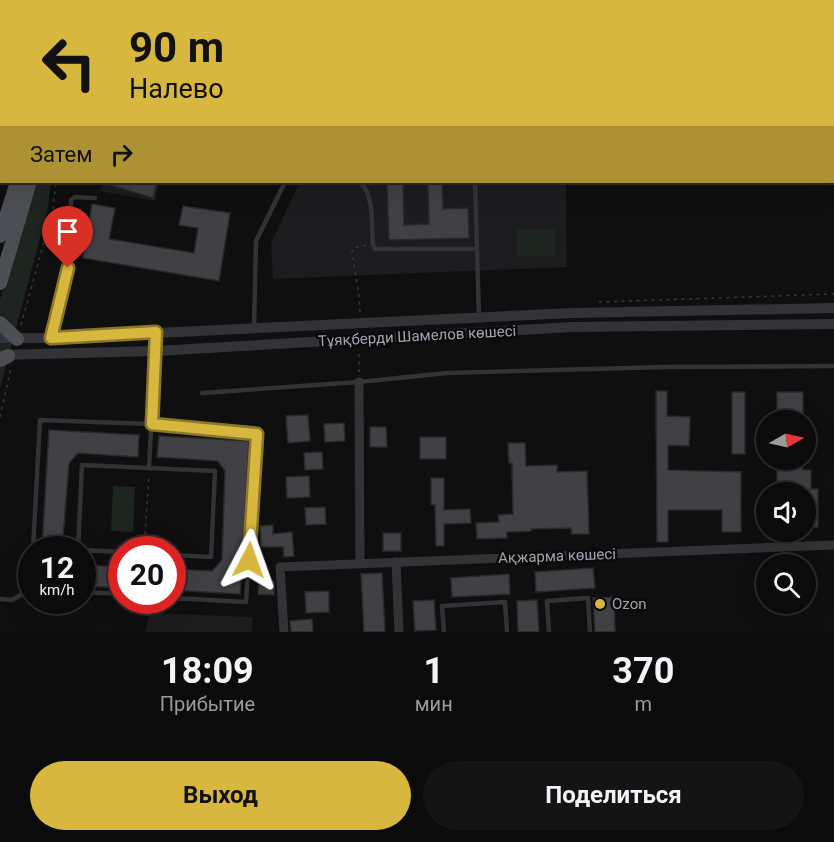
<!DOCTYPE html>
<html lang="ru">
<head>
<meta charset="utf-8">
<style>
	:root { --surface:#0b0b0c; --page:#141415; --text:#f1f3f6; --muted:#9a9b9d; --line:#2b2b2d; --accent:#d8b73f }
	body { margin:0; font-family:Roboto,sans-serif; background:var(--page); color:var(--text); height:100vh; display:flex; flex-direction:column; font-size:22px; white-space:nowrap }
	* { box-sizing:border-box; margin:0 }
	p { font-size:20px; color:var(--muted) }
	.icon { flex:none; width:33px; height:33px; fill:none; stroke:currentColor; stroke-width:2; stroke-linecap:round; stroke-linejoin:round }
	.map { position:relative; height:632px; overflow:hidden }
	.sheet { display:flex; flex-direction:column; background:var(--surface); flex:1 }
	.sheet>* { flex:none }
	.banner { position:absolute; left:0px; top:0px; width:834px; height:183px; box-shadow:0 6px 24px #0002,0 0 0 2px var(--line); background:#d8b73f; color:#111; overflow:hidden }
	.needle { width:39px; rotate:81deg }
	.buttons { position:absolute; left:756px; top:410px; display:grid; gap:12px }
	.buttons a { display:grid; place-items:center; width:60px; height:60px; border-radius:50%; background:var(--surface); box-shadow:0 6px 24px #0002,0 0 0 2px var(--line); font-size:30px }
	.speed { position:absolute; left:18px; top:536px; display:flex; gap:12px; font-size:30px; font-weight:700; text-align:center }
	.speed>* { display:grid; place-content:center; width:78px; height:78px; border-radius:50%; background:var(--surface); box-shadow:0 6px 24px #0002,0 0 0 2px var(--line); line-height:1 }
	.speed small { font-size:15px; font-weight:400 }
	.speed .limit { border:9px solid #d22; background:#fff; color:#111 }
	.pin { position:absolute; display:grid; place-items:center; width:51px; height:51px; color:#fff; margin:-62px -26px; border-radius:50% 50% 50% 0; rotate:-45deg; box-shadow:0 0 6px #0007 }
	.pin .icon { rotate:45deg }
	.me { position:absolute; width:66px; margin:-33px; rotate:4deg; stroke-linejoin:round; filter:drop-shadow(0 0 4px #0008) }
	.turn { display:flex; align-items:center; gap:21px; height:126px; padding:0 30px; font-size:27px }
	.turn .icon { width:78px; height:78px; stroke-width:2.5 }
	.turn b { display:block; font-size:42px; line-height:51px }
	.then { display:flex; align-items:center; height:57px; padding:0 30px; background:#0003; gap:12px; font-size:22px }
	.eta { display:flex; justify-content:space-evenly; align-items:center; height:102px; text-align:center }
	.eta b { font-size:36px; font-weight:700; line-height:42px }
	.cta { display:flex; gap:12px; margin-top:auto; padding:12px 30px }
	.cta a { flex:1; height:69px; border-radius:36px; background:var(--accent); color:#111; font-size:24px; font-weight:700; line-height:69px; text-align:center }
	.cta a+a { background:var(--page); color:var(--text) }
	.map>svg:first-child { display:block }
	.built { fill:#1c1b1d }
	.green { fill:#1e241f }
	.building { fill:#414145; stroke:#2a2a2c; stroke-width:1.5 }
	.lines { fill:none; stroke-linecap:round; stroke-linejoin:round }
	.path { stroke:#37383c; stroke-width:1.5; stroke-dasharray:3 4.5; stroke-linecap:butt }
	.service { stroke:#333337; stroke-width:4.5 }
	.minor { stroke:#333337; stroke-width:9 }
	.tertiary { stroke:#333337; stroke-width:10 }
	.primary { stroke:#4d4e53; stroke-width:14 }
	.route-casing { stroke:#8c7729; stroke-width:15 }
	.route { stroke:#d8b73f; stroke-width:10 }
	.poi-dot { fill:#d8b73f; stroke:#0a0a0b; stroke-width:2 }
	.labels { text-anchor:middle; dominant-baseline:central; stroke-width:5; stroke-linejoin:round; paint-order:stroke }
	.street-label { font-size:15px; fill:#a2a5af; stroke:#0a0a0b }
	.poi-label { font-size:15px; fill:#a2a5af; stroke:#0a0a0b; text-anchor:start }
</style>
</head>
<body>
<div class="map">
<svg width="834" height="632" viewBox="0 0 834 632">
	<rect width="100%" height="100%" fill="#0f0f10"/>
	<path class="built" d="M103,182H160L155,201L100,191Z
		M300,182H566L567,267L273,279L271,243Z
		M150,613L253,617L252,632H145Z"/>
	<path class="green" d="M38,182H51L48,208L0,388V299Z
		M555,229V256H517V229Z
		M113,486L135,487L133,532L111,531Z"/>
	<path class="building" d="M107,182H157L153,198L107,184Z
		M387,182H403L404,225L429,224L428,182H442L443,209L468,208L469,238L389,240Z
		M92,204L115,208L109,239L194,253L198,228L179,225L183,206L230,213L219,281L83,258Z
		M656,391H667V416L690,417L689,446L668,445V470L741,472V532H722V510H668V542H657Z
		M732,392H745V454H732Z
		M777,392H803V420H777Z
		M308,415L310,441L288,443L286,416Z
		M344,423L345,441L325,442L324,424Z
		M370,427H386L387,447H370Z
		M49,430L139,435L138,457L78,453L69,463L62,549H42Z
		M159,436L249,441L240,594L172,590V569L212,571L222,560L225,471L218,461L157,457Z
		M420,437H446V459H420Z
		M508,443H525L526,466L557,465V472L587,471L589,534H572L571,528L531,529V531L507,532V538L477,539L476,523L499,522L498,515L513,514L512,463H509Z
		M322,452L323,469L305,470L304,453Z
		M777,459H803V470H811V489H818V527H806V492H777Z
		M309,476L310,497L287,498L286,477Z
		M431,478H444V510L470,509L471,523L444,524V546H436L435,505H431Z
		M325,507L326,524L306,525L305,508Z
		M273,525V534L292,532L294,556L284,557L283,547H261L260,526Z
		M383,533H401V551H383Z
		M82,565L122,567V588L82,586Z
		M593,568L595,588L536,592L535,572Z
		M382,573L385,632H364L361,574Z
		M509,574L510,594L452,597L451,578Z
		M259,577H270V581H274V595L258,594Z
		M329,591V612L306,613L305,592Z
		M614,597L615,632H595L593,598Z
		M434,600L436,630L415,631L413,601Z
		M537,600L539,632H518L517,601Z
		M312,619L313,632H291L290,621Z"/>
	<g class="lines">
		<path class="path" d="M156,2V0
			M0,76L2,77
			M599,302L834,294
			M360,312L359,296L352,252L353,248L367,245
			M21,325L53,209L56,182
			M359,372V350
			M0,417L11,368
			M144,549L149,475"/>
		<path class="service" d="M218,0L220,2
			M470,0V2
			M212,2L213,0
			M370,2L371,0
			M0,6L2,8
			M0,38L2,39
			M360,182C375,196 371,225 373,245L375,249H477
			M475,182L479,317
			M254,328L256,241L285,182
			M51,338L68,268L71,200L75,197L95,198
			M202,393L359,382L447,373L666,367L834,366
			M149,468L156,333
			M33,549L40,420L151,424L257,434L246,602L172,598
			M78,549L82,465L215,471L211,557L172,555
			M82,550L122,552
			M32,574V589
			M82,592L122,594
			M0,599L12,600L31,589
			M444,632L442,606L505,602L507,632
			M549,632L547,601L588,598L590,632"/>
		<path class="minor" d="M359,382L360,563
			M396,562L399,632
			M284,632L280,567L834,545"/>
		<path class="tertiary" d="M0,338H51L573,313L834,308
			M0,355L156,351L572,327L834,324"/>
		<path class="primary" d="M94,2L95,0
			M107,2L108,0
			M0,236L17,182
			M0,283L30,182
			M0,323L17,339
			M0,360L8,356"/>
	</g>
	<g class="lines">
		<g class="route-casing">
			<path id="route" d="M68,268L51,338L156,332L152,424L257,434L249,560"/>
		</g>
		<use href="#route" class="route"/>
	</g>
	<circle class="poi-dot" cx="600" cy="604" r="6"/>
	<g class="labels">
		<g class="street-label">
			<text transform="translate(417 336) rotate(-3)">Тұяқберди Шамелов көшесі</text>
			<text transform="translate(557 556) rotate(-2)">Ақжарма көшесі</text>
		</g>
		<g class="poi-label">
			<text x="612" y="604">Ozon</text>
		</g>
	</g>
</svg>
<div class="buttons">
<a><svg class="needle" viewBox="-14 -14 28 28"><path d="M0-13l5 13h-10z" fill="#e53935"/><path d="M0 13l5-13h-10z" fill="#9a9b9d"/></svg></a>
<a><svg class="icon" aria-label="sound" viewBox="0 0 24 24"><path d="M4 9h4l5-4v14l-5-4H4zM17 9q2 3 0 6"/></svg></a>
<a><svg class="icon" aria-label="search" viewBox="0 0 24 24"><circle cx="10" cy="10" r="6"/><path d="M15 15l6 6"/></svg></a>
</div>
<div class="speed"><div>12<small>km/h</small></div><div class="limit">20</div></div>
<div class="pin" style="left:68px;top:268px;background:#d93025"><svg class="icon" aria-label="arrive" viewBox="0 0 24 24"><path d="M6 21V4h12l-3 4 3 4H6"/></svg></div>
<svg class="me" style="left:249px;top:560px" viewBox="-20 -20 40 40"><path d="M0-17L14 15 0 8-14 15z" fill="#d8b73f" stroke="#fff" stroke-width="4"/></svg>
<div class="banner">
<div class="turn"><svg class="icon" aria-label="left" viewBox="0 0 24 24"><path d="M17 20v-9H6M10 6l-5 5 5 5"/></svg><div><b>90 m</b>Налево</div></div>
<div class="then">Затем<svg class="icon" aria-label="right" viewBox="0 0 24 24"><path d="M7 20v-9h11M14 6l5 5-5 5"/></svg></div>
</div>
</div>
<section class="sheet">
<div class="eta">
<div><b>18:09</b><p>Прибытие</p></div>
<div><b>1</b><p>мин</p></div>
<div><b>370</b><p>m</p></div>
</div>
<div class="cta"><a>Выход</a><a>Поделиться</a></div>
</section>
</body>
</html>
